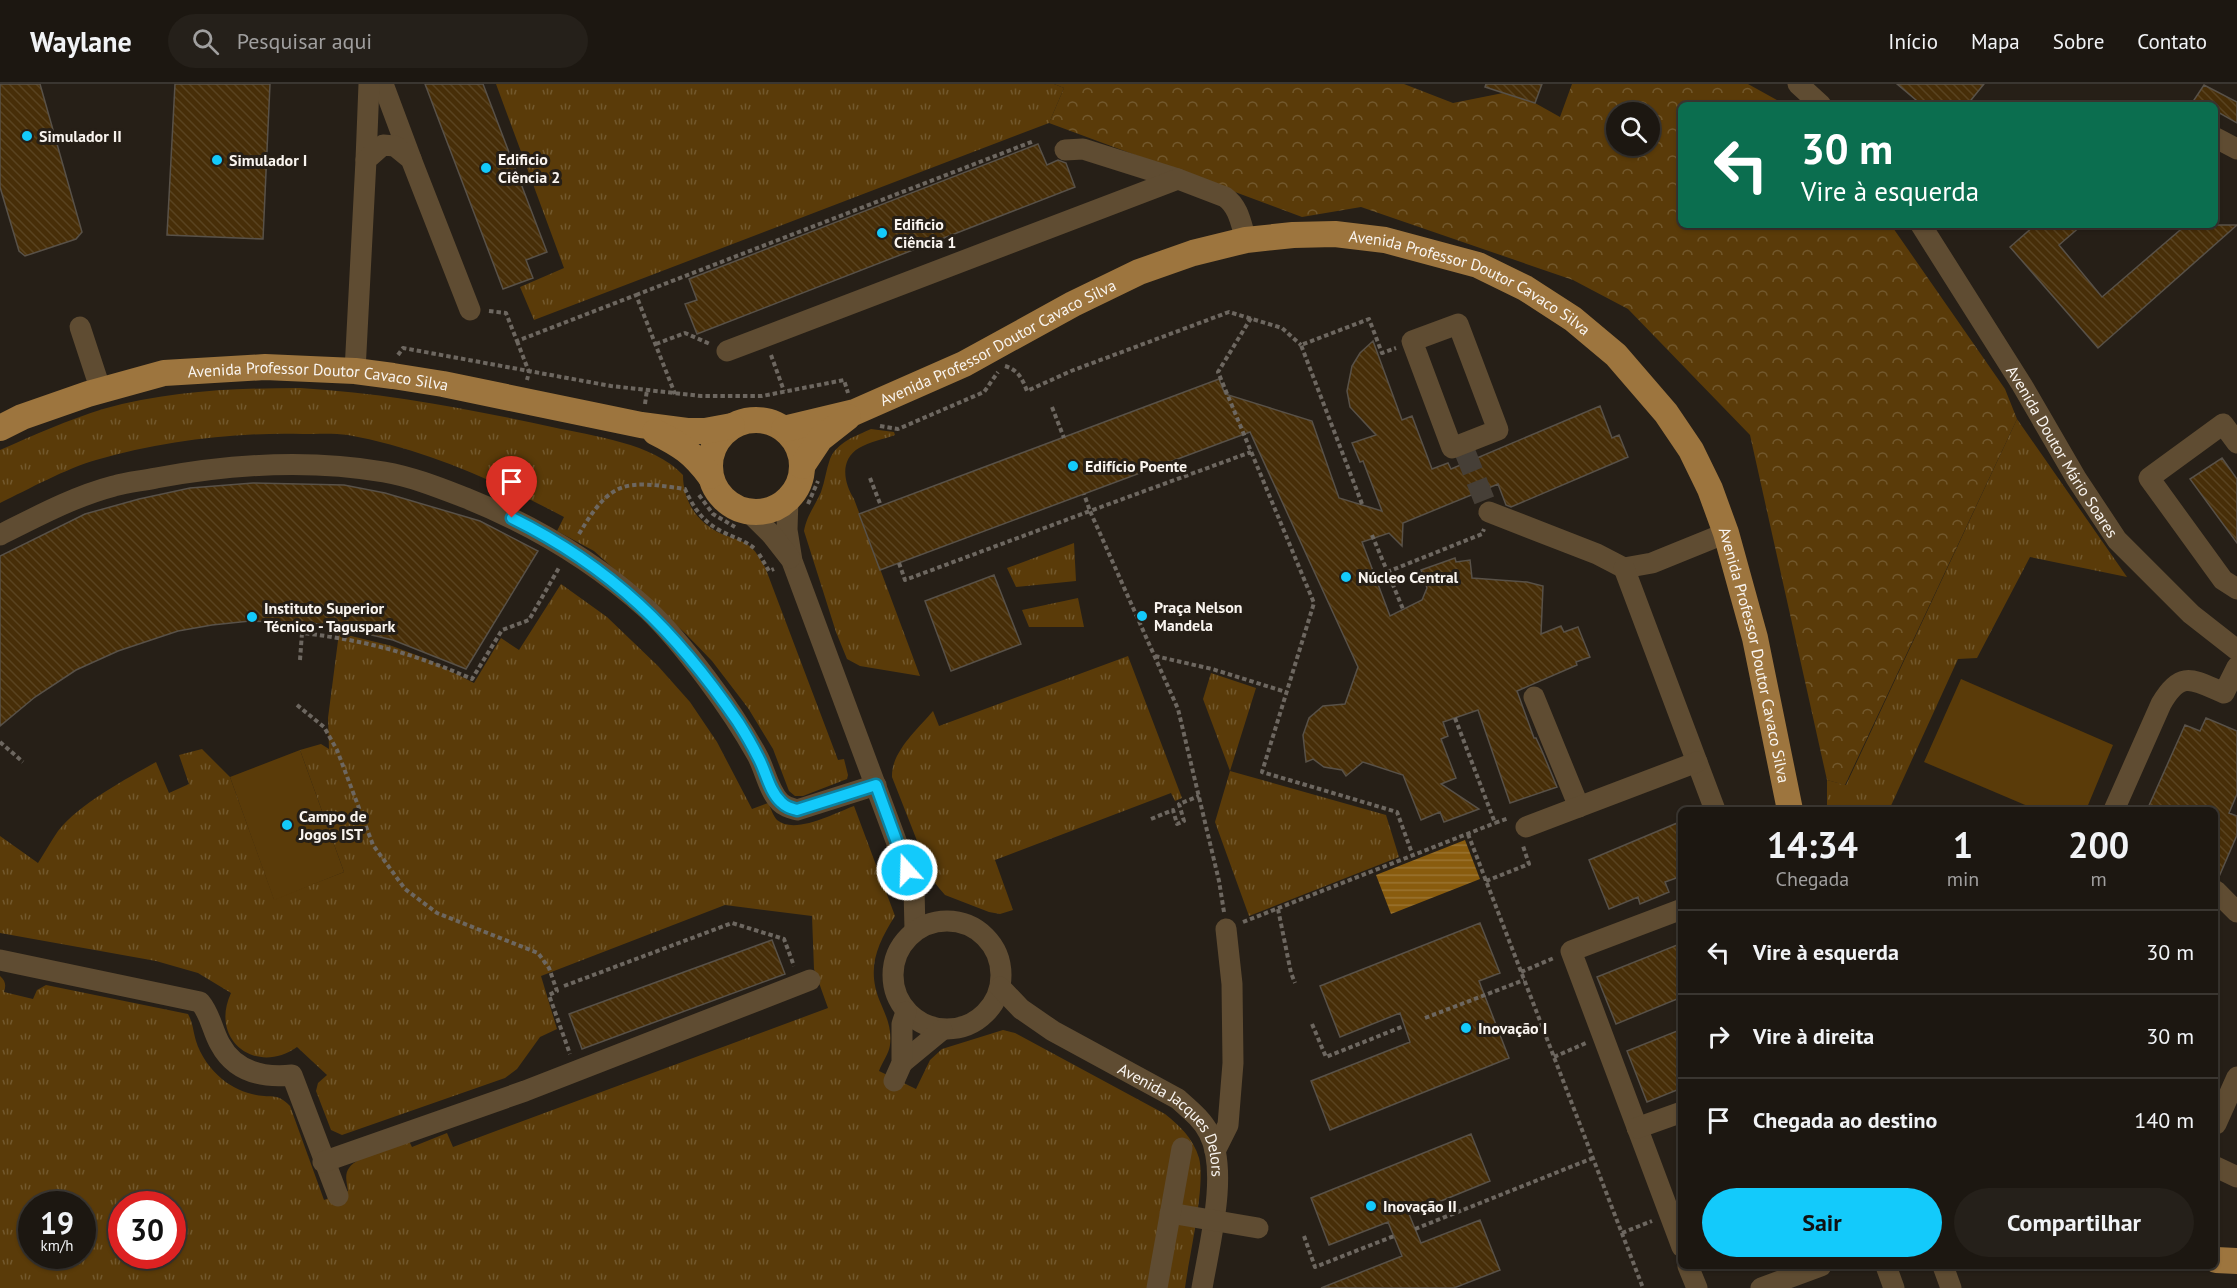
<!DOCTYPE html>
<html lang="pt">
<head>
<meta charset="utf-8">
<style>
	:root { --surface:#1c1711; --page:#25201a; --text:#f1f3f6; --muted:#a09f9f; --line:#3a3631; --accent:#13cafb }
	body { margin:0; font-family:"PT Sans",sans-serif; background:var(--page); color:var(--text); height:100vh; display:flex; flex-direction:column; font-size:22px; white-space:nowrap }
	* { box-sizing:border-box; margin:0 }
	p { font-size:20px; color:var(--muted) }
	.icon { flex:none; width:33px; height:33px; fill:none; stroke:currentColor; stroke-width:2; stroke-linecap:round; stroke-linejoin:round }
	.map { position:relative; flex:1; overflow:hidden }
	.side { position:absolute; left:1678px; top:723px; width:540px; height:462px; display:flex; flex-direction:column; background:var(--surface); border-radius:9px; box-shadow:0 2px 4px #0004,0 0 0 2px var(--line) }
	.side>* { flex:none }
	.top-card { position:absolute; left:1678px; top:18px; width:540px; height:126px; border-radius:9px; box-shadow:0 2px 4px #0004,0 0 0 2px var(--line); background:#0b6e4f; color:#fff; overflow:hidden }
	.tools { position:absolute; left:1606px; top:18px; display:grid; gap:12px }
	.tools a { display:grid; place-items:center; width:54px; height:54px; border-radius:50%; background:var(--surface); box-shadow:0 2px 4px #0004,0 0 0 2px var(--line); font-size:30px }
	.speed { position:absolute; left:18px; top:1107px; display:flex; gap:12px; font-size:30px; font-weight:700; text-align:center }
	.speed>* { display:grid; place-content:center; width:78px; height:78px; border-radius:50%; background:var(--surface); box-shadow:0 2px 4px #0004,0 0 0 2px var(--line); line-height:1 }
	.speed small { font-size:15px; font-weight:400 }
	.speed .limit { border:9px solid #d22; background:#fff; color:#111 }
	.pin { position:absolute; display:grid; place-items:center; width:51px; height:51px; color:#fff; margin:-62px -26px; border-radius:50% 50% 50% 0; rotate:-45deg; box-shadow:0 0 6px #0007 }
	.pin .icon { rotate:45deg }
	.me { position:absolute; width:66px; margin:-33px; rotate:340deg; stroke-linejoin:round; filter:drop-shadow(0 0 4px #0008) }
	.turn { display:flex; align-items:center; gap:21px; height:126px; padding:0 24px; font-size:27px }
	.turn .icon { width:78px; height:78px; stroke-width:2.5 }
	.turn b { display:block; font-size:42px; line-height:51px }
	.eta { display:flex; justify-content:space-evenly; align-items:center; height:102px; text-align:center }
	.eta b { font-size:36px; font-weight:800; line-height:42px }
	.cta { display:flex; gap:12px; margin-top:auto; padding:12px 24px }
	.cta a { flex:1; height:69px; border-radius:36px; background:var(--accent); color:#111; font-size:24px; font-weight:800; line-height:69px; text-align:center }
	.cta a+a { background:var(--page); color:var(--text) }
	ul { padding:0; list-style:none }
	li { display:flex; align-items:center; gap:18px; height:84px; padding:0 24px; border-top:2px solid var(--line) }
	li div { flex:1 }
	li b { display:block; font-size:22px }
	li em { font-style:normal }
	header { display:flex; align-items:center; gap:36px; box-sizing:border-box; height:84px; padding:0 30px; background:var(--surface); border-bottom:2px solid var(--line) }
	header strong { font-size:28px }
	nav { display:flex; gap:33px; margin-inline-start:auto; font-size:21px }
	.search { width:420px; height:54px; background:var(--page); display:flex; align-items:center; gap:15px; box-sizing:border-box; padding:0 21px; border-radius:33px; color:var(--muted); font-size:22px }
	.map>svg:first-child { display:block }
	.grass { fill:url(#grass-tufts); fill-rule:evenodd }
	.forest { fill:url(#forest-crowns); fill-rule:evenodd }
	.garden { fill:#5a3b09 }
	.water { fill:url(#water-rules) }
	.building { fill:url(#building-back-hatch); stroke:#585148; stroke-width:1.5 }
	.lines { fill:none; stroke-linecap:round; stroke-linejoin:round }
	.minor-tunnel { stroke:#463f37; stroke-width:21; stroke-dasharray:21 10; stroke-linecap:butt }
	.path { stroke:#6d6760; stroke-width:4; stroke-dasharray:4.5 3; stroke-linecap:butt }
	.minor { stroke:#5f4c32; stroke-width:21 }
	.major { stroke:#9d753e; stroke-width:26 }
	.route-casing { stroke:#0c83a3; stroke-width:15 }
	.route { stroke:#13cafb; stroke-width:10 }
	.poi-dot { fill:#13cafb; stroke:#261f17; stroke-width:2 }
	.labels { text-anchor:middle; dominant-baseline:central; stroke-width:6; stroke-linejoin:round; paint-order:stroke }
	.poi-label { font-size:16px; font-weight:bold; fill:#f9f4ef; stroke:#261f17; text-anchor:start }
	.street-label { font-size:16px; fill:#f9f4ef; stroke:#261f17 }
</style>
</head>
<body>
<header>
<strong>Waylane</strong>
<div class="search"><svg class="icon" aria-label="search" viewBox="0 0 24 24"><circle cx="10" cy="10" r="6"/><path d="M15 15l6 6"/></svg>Pesquisar aqui</div>
<nav><a>Início</a><a>Mapa</a><a>Sobre</a><a>Contato</a></nav>
</header>
<div class="map">
<svg width="2237" height="1204" viewBox="0 0 2237 1204">
	<defs>
		<pattern id="grass-tufts" width="24" height="20" patternUnits="userSpaceOnUse" patternTransform="scale(1.5)"><rect width="24" height="20" fill="#5a3b09"/><path d="M3 7l-1-3M5 7V3M7 7l1-3M15 17l-1-3M17 17v-4M19 17l1-3" fill="none" stroke="#72582d"/></pattern>
		<pattern id="forest-crowns" width="20" height="18" patternUnits="userSpaceOnUse" patternTransform="scale(1.5)"><rect width="20" height="18" fill="#5a3b09"/><path d="M2 6a3 3 0 1 1 6 0M12 15a3 3 0 1 1 6 0" fill="none" stroke="#72582d"/></pattern>
		<pattern id="water-rules" width="6" height="5" patternUnits="userSpaceOnUse" patternTransform="scale(1.5)"><rect width="6" height="5" fill="#895c0e"/><path d="M0 2.5h6" fill="none" stroke="#9a7431"/></pattern>
		<pattern id="building-back-hatch" width="6" height="6" patternUnits="userSpaceOnUse" patternTransform="scale(1.5)"><rect width="6" height="6" fill="#472e08"/><path d="M-1 5l2 2M0 0l6 6M5-1l2 2" fill="none" stroke="#594320"/></pattern>
	</defs>
	<rect width="100%" height="100%" fill="#261f17"/>
	<path class="grass" d="M496,0H1054L1064,4L1049,39L534,236L520,203L564,184Z
		M300,304C386,309 469,325 552,343C593,352 653,359 683,391C683,417 697,439 722,450C732,454 743,456 752,464C757,469 761,477 765,483L838,676L844,675L848,691L847,695L803,712H795L789,707L773,665L748,624L712,577L686,550L594,467L557,447L564,433C496,397 425,365 348,351C334,349 317,350 303,350C234,348 162,357 96,376C65,385 29,405 0,419V366C34,351 68,336 103,325C168,307 234,304 300,304Z
		M2017,335L2127,493L2030,473L1977,574L1958,575L1889,726H1827V696L1846,701Z
		M871,345L894,348L895,351C884,355 869,358 859,364C839,376 844,399 854,415L920,592L860,582L847,575L836,548L804,447C807,431 815,422 821,408C825,397 826,386 830,375C837,358 856,352 871,345Z
		M1074,459L1076,497L1016,503L1007,484Z
		M561,500L607,533L658,582L690,618L717,658L752,725L768,719C771,724 773,732 777,736C795,751 835,729 854,722L895,832C876,862 866,886 881,920C887,934 892,945 890,961C889,970 882,978 879,987L916,1005L930,976L942,965L1003,946L1015,949L1165,1030C1180,1042 1193,1054 1199,1074C1206,1101 1189,1173 1185,1204H0V892C6,897 6,902 4,908L33,915L37,906L46,901L188,930C193,939 193,947 196,957C200,971 211,986 222,995C231,1003 245,1009 256,1011C272,1014 278,1009 290,1022L324,1116L348,1107C347,1099 344,1091 349,1084C358,1071 394,1063 409,1057L412,1063L447,1049L453,1063L828,924L814,885L812,832L725,821L541,892L557,945L540,953L517,985L505,994L342,1051L331,1046L316,1007L318,999L327,991L297,963C256,992 209,956 231,909L198,889L156,877L0,849V752L38,779C45,768 51,757 58,747C79,720 126,695 156,678L169,709L189,700L179,671L202,665L230,693L274,815L344,788L300,666L321,660L329,665L328,634L339,549L392,562L427,575L474,599L501,554L519,566ZM32,1120H82V1172H32ZM122,1120H172V1172H122Z
		M1078,514L1084,543H1029L1022,526Z
		M1128,572L1182,714L1175,717L1171,709L995,776L1013,826L1000,830L989,828L945,811L939,804L932,795L892,693C891,668 918,645 933,627L939,642Z
		M1211,589L1256,604L1230,687L1386,731L1399,773L1249,832L1215,738L1230,687L1203,615Z"/>
	<path class="forest" d="M1054,0H1404L1453,19L1503,9L1535,19L1560,33L1572,0H1748L1786,21H1682V141H1891L2005,305L2017,335L1845,701L1827,696L1750,351L1628,225L1573,196L1361,123L1302,133L1049,39L1064,4ZM1617,28H1650V62H1617Z"/>
	<path class="garden" d="M1961,595L2113,661L2086,726H2037L1924,678Z
		M300,666L344,788L274,816L230,693Z"/>
	<path class="water" d="M1465,756L1480,795L1391,830L1376,791Z"/>
	<path class="building" d="M0,0H40L82,148L76,155L25,172L19,167L0,103Z
		M175,0H270L263,155L167,151Z
		M425,0H483L547,168L526,176L533,194L503,205Z
		M1486,0H1542L1535,19L1485,3Z
		M1897,0H1984L1967,21H1922Z
		M2204,1L2237,18V39L2216,27V21H2203L2194,16Z
		M1038,60L1047,81L1058,76L1066,79L1075,103L697,250L685,220L697,216L689,195Z
		M2035,141H2082L2059,161L2102,213L2186,141H2237L2098,264L2010,163Z
		M1373,257L1402,336L1412,332L1432,385L1448,379L1451,385L1600,322L1612,354L1619,351L1628,373L1511,423L1506,421L1498,400L1403,439L1402,462L1389,449L1362,458L1390,532L1422,516L1427,504L1421,486L1455,474L1456,478L1470,476L1472,494L1527,498L1543,502L1541,550L1561,542L1564,548L1578,543L1590,573L1576,578L1577,581L1517,607L1534,654H1536L1542,667L1557,703L1510,719L1478,626L1443,638L1448,652L1441,655L1456,694L1441,700L1479,725L1444,738L1440,728L1421,736L1403,691L1363,678L1346,692L1342,686L1324,683L1313,675L1306,678L1303,651L1309,634L1323,622L1345,620L1358,583L1250,348L880,486L859,430L1219,295L1225,310L1312,337L1339,414L1382,427L1363,377L1360,378L1352,359L1376,351L1350,323L1347,307L1352,282L1360,269Z
		M2222,374L2237,395V459L2190,395Z
		M253,399L344,401L385,409L480,437L538,467L466,585L393,556L337,543L312,539L250,537L212,541L178,547L118,567L76,586L35,613L0,642V472L85,430L139,415L190,404Z
		M994,491L1021,560L951,587L925,517Z
		M2206,634L2237,647V710L2229,729L2237,732V751L2218,795H2216V726H2147L2185,641L2200,647Z
		M1682,737V792L1665,798L1669,808L1640,820L1638,813L1609,825L1589,776Z
		M1480,839L1500,889L1479,897L1509,974L1330,1046L1311,997L1410,958L1400,929L1340,953L1320,902Z
		M772,856L785,890L582,965L569,930Z
		M1682,859V913L1616,940L1597,893Z
		M1682,945V1004L1647,1018L1627,967Z
		M1471,1050L1490,1097L1409,1130L1421,1159L1480,1136L1500,1186L1454,1204H1321L1402,1172L1388,1138L1329,1161L1311,1114Z"/>
	<g class="lines">
		<path class="minor-tunnel" d="M1465,368L1489,428"/>
		<path class="path" d="M636,211L1034,57
			M489,227L506,229L517,257L636,211L675,310
			M1251,234L1218,288L1314,519L1262,688L1397,728L1413,772
			M517,257L529,288L527,296
			M656,260L685,249L710,260
			M398,271L403,264L611,302L701,312H762L844,296L848,309
			M771,271L784,307
			M1005,282C1018,286 1022,294 1027,307L1071,287L1229,228L1282,244L1301,261
			M645,320L647,306
			M1052,323L1064,354
			M880,342L898,345L984,308L998,288
			M870,394L881,422
			M699,411L713,430L735,443
			M808,420L818,397
			M1362,420L1301,261L1369,235L1382,269L1396,264
			M579,450C611,396 624,396 685,405C693,423 703,438 721,447C732,453 744,456 754,464
			M1372,451L1403,525
			M759,470L769,487L774,485
			M899,479L905,496L1090,427L1084,410
			M1387,488L1482,450L1484,445
			M1155,572L1212,585L1286,608
			M300,576L302,549C365,556 415,570 472,595L502,546L529,536L560,482
			M297,621L324,643L337,666L373,761L405,805L437,829L538,869L549,884L557,907L549,911L570,970
			M1455,634L1495,739L1509,734
			M0,658L23,678
			M1151,735L1173,726L1177,740L1184,737L1179,720L1199,712
			M1468,750L1643,1204
			M1486,797L1529,780L1523,762
			M1278,825L1291,889L1295,899
			M1224,828L1219,797L1178,625L1090,427L1251,368
			M1243,838L1495,739
			M1521,888L1554,874
			M564,902L732,839L784,855L794,882
			M1425,934L1524,896
			M1312,940L1326,973L1404,942
			M1554,973L1586,959
			M1415,1145L1593,1074
			M1622,1149L1652,1137
			M1304,1152L1315,1183L1394,1152"/>
		<g class="minor">
			<path d="M383,0L411,75"/>
			<path d="M1798,0L1821,21"/>
			<path d="M2216,54L2237,65"/>
			<path d="M1065,66L1083,65L1178,95"/>
			<path d="M366,76L369,0"/>
			<path id="s1" d="M1921,141L2022,301L2076,394L2117,456L2191,530L2237,566"/>
			<path d="M1458,240L1498,346L1452,364L1412,257Z"/>
			<path d="M80,243L101,307"/>
			<path d="M727,267L1178,95L1225,113C1239,123 1241,140 1246,156"/>
			<path d="M355,287L366,76L383,61L395,62L411,75L470,226"/>
			<path d="M2237,359L2223,340L2149,394L2223,496L2237,505"/>
			<path d="M788,414L787,446L792,477L914,805L915,846"/>
			<path d="M749,428L772,451L790,474"/>
			<path d="M1489,428L1597,470L1624,484L1652,479L1726,449"/>
			<path d="M0,451C36,433 75,412 114,402C128,398 142,397 156,394C231,380 309,375 384,388C413,393 440,404 466,414C533,441 595,478 648,526C670,547 689,571 707,595C725,619 742,644 757,671C765,685 768,706 780,718C785,723 790,724 797,726L876,701"/>
			<path d="M1624,484L1715,726"/>
			<path d="M1534,613L1579,723"/>
			<path d="M2114,726L2161,620C2181,585 2193,596 2224,609L2237,583"/>
			<path d="M1526,743L1697,678"/>
			<path d="M2216,807L2237,828"/>
			<path d="M1682,825L1571,867L1682,1163"/>
			<circle cx="947" cy="891" r="54"/>
			<path d="M0,876L200,918C211,931 212,946 220,960C235,988 263,994 292,991L338,1112"/>
			<path id="s2" d="M1000,903L1021,925L1053,947L1178,1015C1189,1025 1202,1035 1209,1049C1229,1087 1209,1162 1202,1204"/>
			<path d="M902,979L942,946"/>
			<path d="M894,997L902,979V940L906,928"/>
			<path d="M2216,1040L2237,993"/>
			<path d="M1637,1044L1682,1028"/>
			<path d="M1215,1067L1228,1041L1233,979L1232,900L1226,845"/>
			<path d="M323,1078L525,1007L810,896"/>
			<path d="M2216,1083L2237,1093"/>
			<path d="M1170,1129L1258,1144"/>
			<path d="M1688,1182L1697,1204"/>
			<path d="M1886,1182L1894,1204"/>
			<path d="M1943,1182L1951,1204"/>
			<path d="M1157,1204L1182,1064"/>
			<path d="M1761,1204L1821,1182"/>
		</g>
		<g class="major">
			<circle cx="756" cy="382" r="46"/>
			<path id="s3" d="M0,344L22,333L88,310L164,289L265,283L355,287L393,292L443,300L641,341L687,347H705L732,342"/>
			<path id="s4" d="M784,345L855,328L964,280L1073,220L1139,188L1193,169L1246,156L1293,151L1335,150L1385,156L1478,181L1525,204L1573,235L1616,271L1666,329L1691,366L1710,405L1726,449L1755,554L1790,726"/>
			<path d="M655,348C681,361 693,369 710,392"/>
			<path d="M802,382L820,355L848,333"/>
			<path d="M2216,1176L2237,1177"/>
		</g>
	</g>
	<g class="lines">
		<g class="route-casing">
			<path id="route" d="M512,434C611,483 676,547 738,638C745,649 752,661 758,673C766,687 769,707 781,718C786,723 790,724 797,726L876,701L907,786"/>
		</g>
		<use href="#route" class="route"/>
	</g>
	<g class="poi-dot">
		<circle cx="27" cy="52" r="6"/>
		<circle cx="217" cy="76" r="6"/>
		<circle cx="486" cy="84" r="6"/>
		<circle cx="882" cy="149" r="6"/>
		<circle cx="1073" cy="382" r="6"/>
		<circle cx="1346" cy="493" r="6"/>
		<circle cx="1142" cy="532" r="6"/>
		<circle cx="252" cy="533" r="6"/>
		<circle cx="287" cy="741" r="6"/>
		<circle cx="1466" cy="944" r="6"/>
		<circle cx="1371" cy="1122" r="6"/>
	</g>
	<g class="labels">
		<g class="poi-label">
			<text x="39" y="52">Simulador II</text>
			<text x="498" y="75">Edificio<tspan x="498" dy="18">Ciência 2</tspan></text>
			<text x="229" y="76">Simulador I</text>
			<text x="894" y="140">Edificio<tspan x="894" dy="18">Ciência 1</tspan></text>
			<text x="1085" y="382">Edifício Poente</text>
			<text x="1358" y="493">Núcleo Central</text>
			<text x="1154" y="523">Praça Nelson<tspan x="1154" dy="18">Mandela</tspan></text>
			<text x="264" y="524">Instituto Superior<tspan x="264" dy="18">Técnico - Taguspark</tspan></text>
			<text x="299" y="732">Campo de<tspan x="299" dy="18">Jogos IST</tspan></text>
			<text x="1478" y="944">Inovação I</text>
			<text x="1383" y="1122">Inovação II</text>
		</g>
		<g class="street-label">
			<text stroke="none"><textPath href="#s4" startOffset="736">Avenida Professor Doutor Cavaco Silva</textPath></text>
			<text stroke="none"><textPath href="#s4" startOffset="232">Avenida Professor Doutor Cavaco Silva</textPath></text>
			<text stroke="none"><textPath href="#s3" startOffset="328">Avenida Professor Doutor Cavaco Silva</textPath></text>
			<text stroke="none"><textPath href="#s1" startOffset="267">Avenida Doutor Mário Soares</textPath></text>
			<text stroke="none"><textPath href="#s4" startOffset="1240">Avenida Professor Doutor Cavaco Silva</textPath></text>
			<text stroke="none"><textPath href="#s2" startOffset="224">Avenida Jacques Delors</textPath></text>
		</g>
	</g>
</svg>
<div class="tools">
<a><svg class="icon" aria-label="search" viewBox="0 0 24 24"><circle cx="10" cy="10" r="6"/><path d="M15 15l6 6"/></svg></a>
</div>
<div class="speed"><div>19<small>km/h</small></div><div class="limit">30</div></div>
<div class="pin" style="left:512px;top:434px;background:#d93025"><svg class="icon" aria-label="arrive" viewBox="0 0 24 24"><path d="M6 21V4h12l-3 4 3 4H6"/></svg></div>
<svg class="me" style="left:907px;top:786px" viewBox="-20 -20 40 40"><circle r="17" fill="#13cafb" stroke="#fff" stroke-width="3"/><path d="M0-11L8 9 0 5-8 9z" fill="#fff"/></svg>
<div class="top-card">
<div class="turn"><svg class="icon" aria-label="left" viewBox="0 0 24 24"><path d="M17 20v-9H6M10 6l-5 5 5 5"/></svg><div><b>30 m</b>Vire à esquerda</div></div>
</div>
<section class="side">
<div class="eta">
<div><b>14:34</b><p>Chegada</p></div>
<div><b>1</b><p>min</p></div>
<div><b>200</b><p>m</p></div>
</div>
<ul>
<li><svg class="icon" aria-label="left" viewBox="0 0 24 24"><path d="M17 20v-9H6M10 6l-5 5 5 5"/></svg><div><b>Vire à esquerda</b></div><em>30 m</em></li>
<li><svg class="icon" aria-label="right" viewBox="0 0 24 24"><path d="M7 20v-9h11M14 6l5 5-5 5"/></svg><div><b>Vire à direita</b></div><em>30 m</em></li>
<li><svg class="icon" aria-label="arrive" viewBox="0 0 24 24"><path d="M6 21V4h12l-3 4 3 4H6"/></svg><div><b>Chegada ao destino</b></div><em>140 m</em></li>
</ul>
<div class="cta"><a>Sair</a><a>Compartilhar</a></div>
</section>
</div>
</body>
</html>
